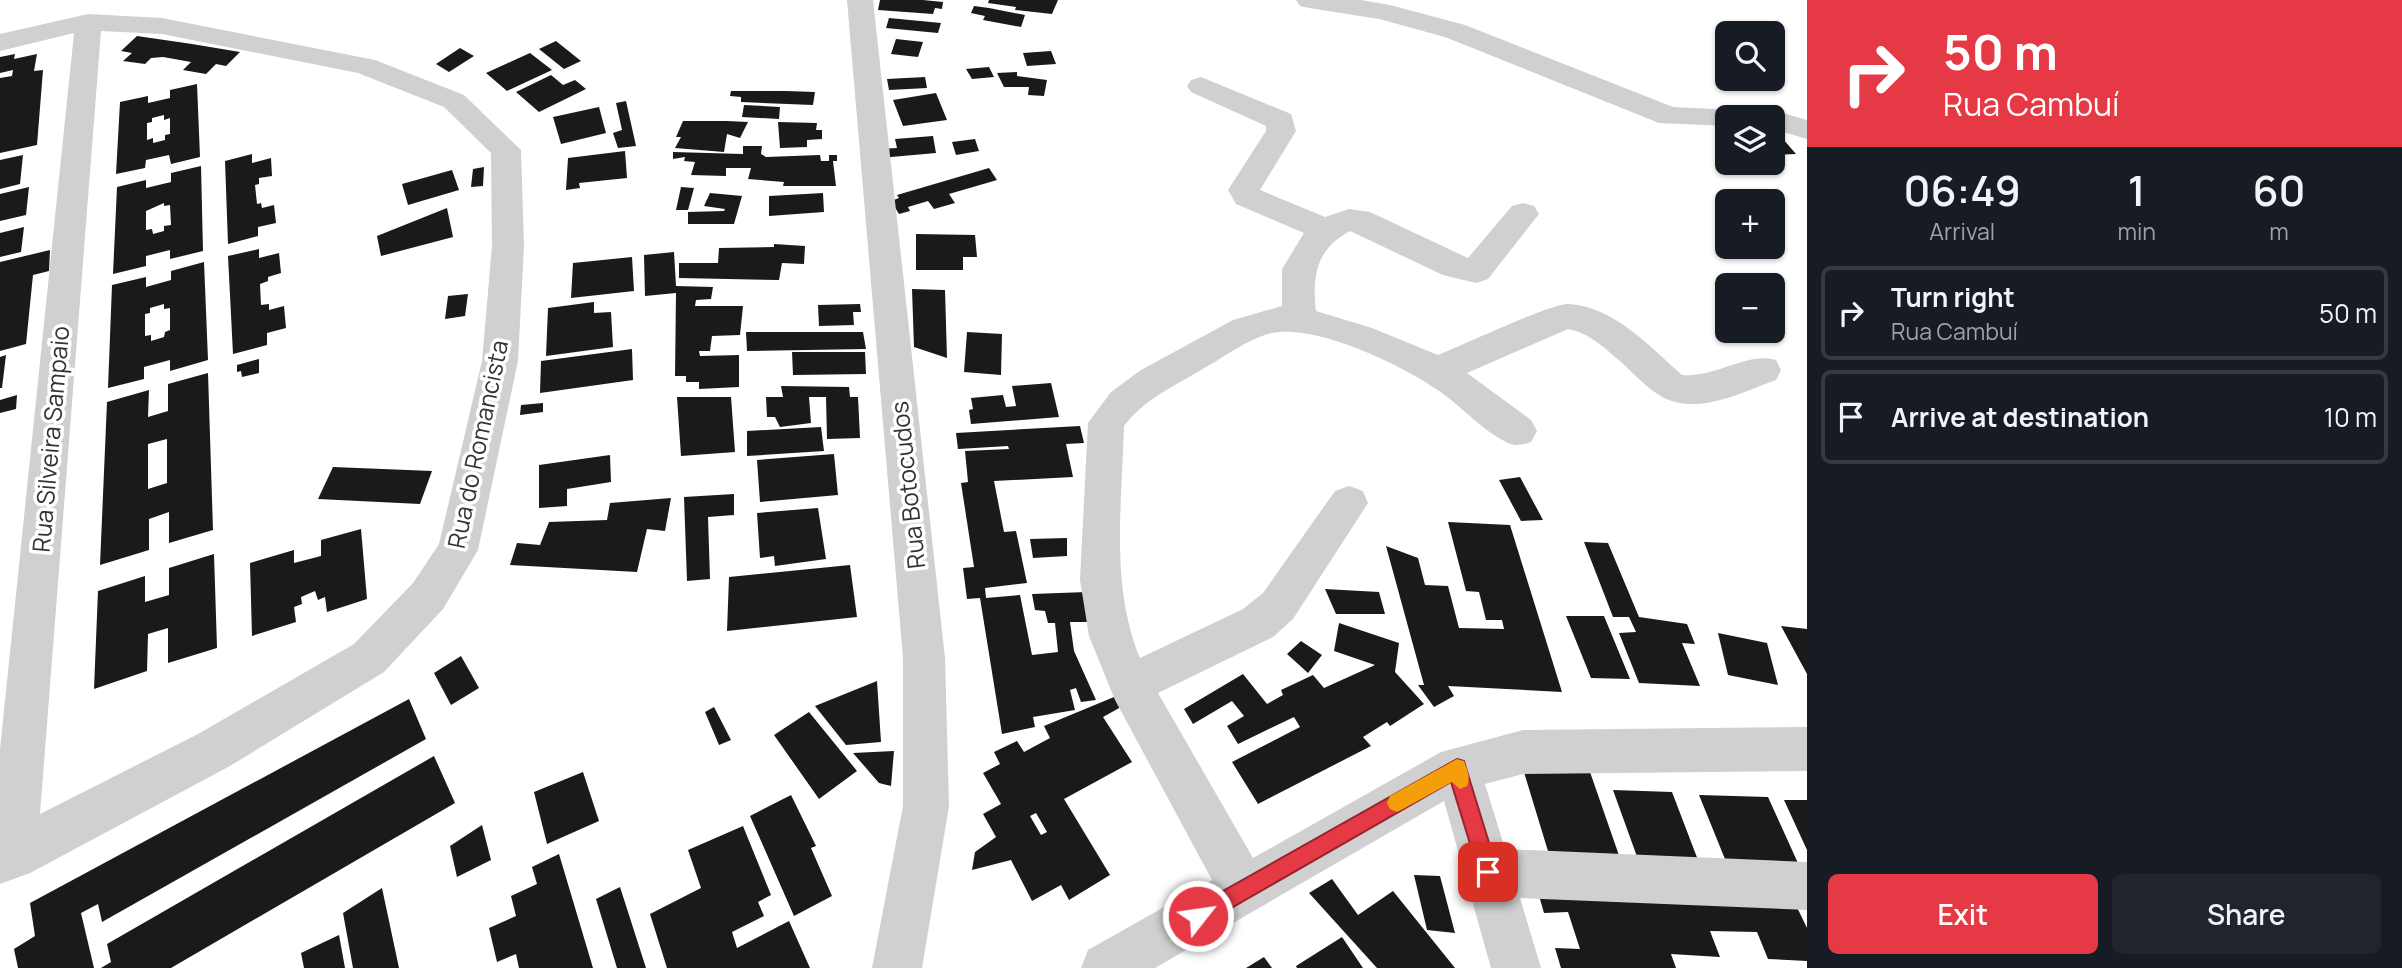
<!DOCTYPE html>
<html lang="en">
<head>
<meta charset="utf-8">
<style>
	:root { --surface:#171b24; --page:#20242c; --text:#f1f3f6; --muted:#9ea1a6; --line:#363941; --accent:#e63946 }
	body { margin:0; font-family:Manrope,sans-serif; background:var(--page); color:var(--text); height:100vh; display:flex; flex-direction:column; font-size:26px; white-space:nowrap }
	* { box-sizing:border-box; margin:0 }
	p { font-size:23px; color:var(--muted) }
	.icon { flex:none; width:38px; height:38px; fill:none; stroke:currentColor; stroke-width:2; stroke-linecap:round; stroke-linejoin:round }
	.map { position:relative; flex:1; overflow:hidden }
	.sheet { display:flex; flex-direction:column; background:var(--surface); width:595px }
	.sheet>* { flex:none }
	.top-card { background:#e63946; color:#fff; overflow:hidden }
	.buttons { position:absolute; left:1715px; top:21px; display:grid; gap:14px }
	.buttons a { display:grid; place-items:center; width:70px; height:70px; border-radius:10px; background:var(--surface); box-shadow:0 2px 5px #0004; font-size:35px }
	.pin { position:absolute; display:grid; place-items:center; width:60px; height:60px; color:#fff; margin:-30px; border-radius:14px; box-shadow:0 4px 10px #0006 }
	.me { position:absolute; width:77px; margin:-38px; rotate:60deg; stroke-linejoin:round; filter:drop-shadow(0 0 5px #0008) }
	.turn { display:flex; align-items:center; gap:24px; height:147px; padding:0 21px; font-size:32px }
	.turn .icon { width:91px; height:91px; stroke-width:2.5 }
	.turn b { display:block; font-size:49px; line-height:60px }
	.eta { display:flex; justify-content:space-evenly; align-items:center; height:119px; text-align:center }
	.eta b { font-size:42px; font-weight:600; line-height:49px }
	.primary-button { display:flex; gap:14px; margin-top:auto; padding:14px 21px }
	.primary-button a { flex:1; height:80px; border-radius:10px; background:var(--accent); color:#fff; font-size:28px; font-weight:600; line-height:80px; text-align:center }
	.primary-button a+a { background:var(--page); color:var(--text) }
	ul { padding:0; list-style:none }
	li { display:flex; align-items:center; gap:21px; height:94px; margin:0 14px 10px; padding:0 7px; border:4px solid var(--line); border-radius:10px }
	li div { flex:1 }
	li b { display:block; font-size:26px }
	li em { font-style:normal }
	main { display:flex; flex:1; min-height:0 }
	.map>svg:first-child { display:block }
	.building { fill:#1a1a1a; fill-rule:evenodd }
	.lines { fill:none; stroke-linecap:round; stroke-linejoin:round }
	.minor { fill:#d0d0d0; fill-rule:evenodd }
	.route { fill:#e63946; stroke:#96252e; stroke-width:2 }
	.slow { fill:#f59e0b }
	.labels { text-anchor:middle; dominant-baseline:central; stroke-width:7; stroke-linejoin:round; paint-order:stroke }
	.street-label { font-size:24px; fill:#333; stroke:#fff }
</style>
</head>
<body>
<main>
<div class="map">
<svg width="1807" height="968" viewBox="0 0 1807 968">
	<rect width="100%" height="100%" fill="#fff"/>
	<path class="building" d="M880,0H923L943,2L942,9L935,8L933,14L878,10Z
		M989,0H1058L1052,14L1015,10L1016,7L988,3Z
		M974,6L989,8L1025,15L1021,27L983,20L985,16L971,13Z
		M889,18L941,23L938,33L886,28Z
		M137,36L192,44L240,52L226,66L216,64L206,74L183,70L191,62L163,57L151,58L145,64L123,61L132,53L121,51Z
		M896,39L923,42L918,57L891,54Z
		M556,41L581,61L564,69L539,49Z
		M460,48L474,56L449,72L436,64Z
		M1051,51L1056,64L1027,66L1023,53Z
		M530,53L552,70L507,91L486,73Z
		M15,54L14,59L37,54L34,71L43,70L37,145L0,153V78L12,76L13,70L0,73V57Z
		M989,67L994,77L972,79L966,69Z
		M1017,72V76L1047,80L1044,96L1028,95L1029,87H1004L997,73Z
		M551,75L563,85L575,80L586,89L539,112L516,92Z
		M925,77L927,88L889,90L887,79Z
		M197,84L200,157L171,164L169,155L146,160L145,168L116,174L120,102L148,96V103L170,98V90ZM164,115V120L170,118V134L165,135V140L153,143V138L147,140V123L152,122V118Z
		M731,91H786L815,92L813,105L741,102V97L730,96Z
		M936,93L947,120L903,126L893,100Z
		M626,101L636,146L618,148L613,133L622,130L616,103Z
		M744,105L780,107L779,119L742,117Z
		M599,107L606,133L561,144L553,117Z
		M683,121H727L748,122L740,138L727,134L724,152L675,148L681,137H676Z
		M778,122L817,123L816,130H822V139L807,140V147L780,148Z
		M933,136L936,153L880,158L878,149L897,148L895,139Z
		M975,139L979,151L956,155L952,142Z
		M1773,139H1783L1796,154L1773,155Z
		M743,146H762L761,154L766,157L820,155L821,161H829V155H837V161H833L836,186H783L784,182L748,179L751,168H726V176L691,175L695,162L684,161L685,157L673,159V152L743,154Z
		M625,151L627,178L579,183L580,188L566,190L568,158Z
		M252,154V163L271,158L272,176L259,178V184L255,185L257,204L261,203L262,208L274,205L276,223L258,227V236L228,244L225,161Z
		M23,155L20,184L0,189V160Z
		M201,166L203,251L170,259V250L146,256V266L113,274L117,187L146,180V188L171,182V173ZM164,203V206L170,205L171,225L164,226V231L153,234L152,229L146,230V211Z
		M484,167L483,186L471,187L473,169Z
		M989,168L997,180L949,194L955,203L934,209L928,201L908,207L910,211L899,214L891,201L899,198L897,195Z
		M452,170L459,190L408,205L402,184Z
		M29,187L26,215L0,221V194Z
		M681,187L694,188L688,210H676Z
		M710,193L742,196L734,224H688V212L724,211L725,209L704,206Z
		M823,193L824,212L769,216V196Z
		M447,208L453,237L381,256L377,236Z
		M24,227L21,252L0,257V233Z
		M916,234L975,235L977,257H963V270H916Z
		M774,244L805,246L804,264L782,263L779,280L679,278V263H718L719,248L774,247Z
		M259,249V258L279,253L281,273L268,277V281L260,284L261,305L269,304V310L284,306L286,328L267,333V345L233,354L228,256Z
		M50,250L49,271L33,275L26,344L0,351V262Z
		M674,252L676,286L713,287L711,299L696,300L695,306H743L740,335L712,336L710,351H699L700,356L739,355V387L699,389V382H686V376H675L676,293L645,296L644,255Z
		M632,257L634,291L571,298L573,263Z
		M204,262L208,360L170,371V360L144,367V379L108,388L112,285L146,277V287L171,280V271ZM164,304V309L170,308V330L165,332L164,337L151,341V335L145,336V314L150,313V308Z
		M912,289L945,290L947,358L914,347Z
		M468,294L465,316L445,319L448,296Z
		M594,302V313L611,312L613,347L546,356L548,308Z
		M860,304L861,312H853L854,325L819,326L818,305Z
		M746,332H863L866,349L747,351Z
		M967,332L1002,334L1001,375L964,372Z
		M632,349L633,380L540,393L541,361Z
		M792,352H865L866,374L793,375Z
		M6,355L2,388H0V357Z
		M259,359V373L242,377L241,371L237,372V365Z
		M208,373L213,530L169,543V512L149,519V550L100,565L107,402L149,390L148,417L168,411V384ZM167,439V483L148,489V444Z
		M1051,383L1059,417L971,424L969,410L973,409L971,398L1003,395L1006,407L1016,406L1012,386Z
		M781,386L849,387L850,397H858L860,438L827,439L826,397H809L811,423L780,427L775,417H767L766,397H783Z
		M17,395L16,409L0,413V400Z
		M677,397H731L735,452L681,456Z
		M543,403V412L520,415L521,405Z
		M1080,426L1084,443L1066,444L1073,477L994,481L1004,532L1016,531L1027,583L985,588L986,598L1020,595L1032,655L1058,652L1055,623H1048L1045,611L1035,610L1032,594L1087,592L1092,622H1070L1074,651L1096,700L1081,702L1076,688L1070,690L1075,710L1033,717L1035,727L1002,734L980,598L967,599L963,568L974,567L961,483L968,482L965,451L1009,449L1008,446L958,449L956,433Z
		M821,427L824,451L747,456V431Z
		M834,454L838,495L760,502L757,460Z
		M610,455L611,482L567,489V506L539,508V465Z
		M333,467L432,471L420,504L318,499Z
		M1520,477L1543,520L1521,521L1499,480Z
		M734,494V515L708,517L710,579L687,581L684,497Z
		M671,498L665,531L647,529L637,572L510,565L517,543L540,545L549,522L607,520L610,503Z
		M818,508L826,559L775,566L774,556L760,558L757,513Z
		M1448,522L1510,525L1562,692L1448,686L1454,696L1434,707L1418,685H1424L1386,546L1418,558L1425,585L1448,586L1459,628L1504,629L1502,620H1486L1479,592L1466,591Z
		M361,529L367,599L327,612L325,597L318,600L315,591L301,597L302,604L294,607L296,622L252,636L250,563L294,550V563L321,556V540Z
		M1067,538V556L1033,558L1030,539Z
		M1584,542L1608,543L1639,617L1687,624L1695,644L1682,643L1700,686L1639,683L1619,633L1636,632L1629,617H1613Z
		M214,554L217,648L168,663V628L148,634L147,671L94,689L98,591L145,576V602L169,595V568Z
		M850,565L857,617L727,631L729,577Z
		M1325,589L1379,592L1385,614H1336Z
		M1566,616H1604L1630,679L1591,678Z
		M1339,623L1399,643L1395,672L1424,704L1390,726L1387,722L1363,737L1371,746L1258,804L1232,762L1300,727L1294,717L1238,744L1227,726L1244,716L1232,701L1193,724L1184,709L1243,674L1267,704L1283,695L1281,690L1313,675L1324,688L1375,665L1334,651Z
		M1781,626L1807,629V674Z
		M1718,633L1767,643L1778,685L1728,675Z
		M1301,641L1322,655L1308,673L1287,654Z
		M461,656L479,688L451,705L434,673Z
		M877,681L881,742L846,745L815,706Z
		M1114,697L1121,707L1103,717L1132,762L1064,799L1110,875L1069,900L1061,885L1032,901L1011,860L972,870L975,852L996,837L983,814L1001,804L983,773L1000,764L994,752L1017,741L1024,752L1050,738L1044,726ZM1036,813L1047,832L1041,835L1030,816Z
		M409,699L426,739L102,922L98,904L81,913L94,968H18L14,949L35,936L30,903Z
		M714,707L731,740L719,745L705,712Z
		M809,712L857,771L819,799L774,735Z
		M894,751L891,786L879,783L853,753Z
		M434,756L455,803L171,968H101L111,962L107,944Z
		M1523,769L1590,772L1622,864L1551,861Z
		M583,772L599,821L547,844L534,792Z
		M1613,790L1672,792L1701,868L1640,865Z
		M791,795L816,846L811,848L832,896L794,916L750,816Z
		M1699,795L1768,797L1802,872L1729,869Z
		M1784,800H1807V850Z
		M482,825L491,860L457,877L450,846Z
		M743,826L771,895L758,902L764,916L732,932L737,948L789,921L810,968H667L650,914L701,888L688,850Z
		M559,854L593,968H519L516,954L497,962L489,928L516,916L511,896L537,884L532,867Z
		M1414,875L1440,876L1455,933L1427,930Z
		M1332,879L1358,915L1393,891L1455,968H1377L1309,893Z
		M1536,885L1793,899L1807,928V961L1768,959L1757,932L1710,931L1720,957L1671,954L1676,968H1561L1555,948L1580,949L1568,912L1544,913Z
		M620,887L646,968H617L596,899Z
		M382,888L399,968H353L343,913Z
		M339,935L345,968H304L301,953Z
		M1342,937L1363,968H1297L1296,966Z
		M1264,957L1272,968H1246Z"/>
	<g class="lines">
		<path class="minor" d="M847,0H873L945,658L949,806L922,968H872L903,806V658Z
			M1296,0H1361L1390,5L1465,25L1673,107L1737,110L1742,117H1727V126L1659,123L1445,37L1379,19L1309,8L1300,6Z
			M88,14L162,18L375,60L464,95L521,150L524,246L518,361L478,550L443,609L384,672L230,766L30,873L0,884V749L74,33L0,51V34ZM101,31L162,34L358,73L444,107L491,153L492,246L482,361L439,544L413,583L354,644L198,734L40,814Z
			M1201,77L1291,114L1296,131L1260,190L1325,217L1349,209L1370,212L1468,258L1512,206L1523,203L1534,206L1539,214L1488,279L1476,283L1443,275L1350,231C1316,249 1312,276 1316,311L1372,328L1438,355C1461,346 1551,303 1569,304C1615,307 1650,347 1682,375C1715,378 1748,351 1776,360L1781,370L1776,380C1740,393 1692,419 1656,393C1641,383 1629,368 1615,357C1602,345 1586,332 1568,329L1467,373L1531,420L1537,431L1531,442C1522,445 1515,447 1506,442C1483,431 1463,408 1442,393C1406,367 1313,321 1268,334C1246,340 1226,356 1206,367C1177,385 1145,398 1124,426C1122,503 1110,586 1140,658L1243,609L1263,593L1335,491L1349,486L1363,491L1368,503L1293,619L1273,637L1158,693L1253,858L1441,752L1523,730L1807,727V771L1523,774L1485,784L1505,849L1807,862V910L1520,898L1541,968H1491L1444,801L1155,968H1081L1088,950L1212,880L1115,700L1089,636L1080,580L1088,423L1111,392L1141,370L1233,320L1282,306V269L1304,233L1236,204L1228,190L1266,131V126L1191,92L1187,86L1191,80Z
			M1773,110L1807,120V139L1773,129V117H1760L1763,112Z"/>
	</g>
	<path class="route" d="M1457,759L1464,761L1466,768L1498,872L1495,879L1488,882L1481,879L1451,782L1205,923L1198,926L1191,923L1188,916L1191,909Z"/>
	<path class="slow" d="M1457,759L1464,761C1467,770 1471,777 1467,786L1460,789L1452,782L1403,809L1397,812L1390,809L1387,803L1390,796Z"/>
	<g class="labels">
		<g class="street-label">
			<text transform="translate(50 439) rotate(-85)">Rua Silveira Sampaio</text>
			<text transform="translate(477 444) rotate(-78)">Rua do Romancista</text>
			<text transform="translate(907 485) rotate(-96)">Rua Botocudos</text>
		</g>
	</g>
</svg>
<div class="buttons">
<a><svg class="icon" aria-label="search" viewBox="0 0 24 24"><circle cx="10" cy="10" r="6"/><path d="M15 15l6 6"/></svg></a>
<a><svg class="icon" aria-label="layers" viewBox="0 0 24 24"><path d="M12 4l9 5-9 5-9-5zM3 14l9 5 9-5"/></svg></a>
<a>+</a>
<a>−</a>
</div>
<div class="pin" style="left:1488px;top:872px;background:#d93025"><svg class="icon" aria-label="arrive" viewBox="0 0 24 24"><path d="M6 21V4h12l-3 4 3 4H6"/></svg></div>
<svg class="me" style="left:1198px;top:916px" viewBox="-20 -20 40 40"><circle r="17" fill="#e63946" stroke="#fff" stroke-width="3"/><path d="M0-11L8 9 0 5-8 9z" fill="#fff"/></svg>
</div>
<section class="sheet">
<div class="top-card">
<div class="turn"><svg class="icon" aria-label="right" viewBox="0 0 24 24"><path d="M7 20v-9h11M14 6l5 5-5 5"/></svg><div><b>50 m</b>Rua Cambuí</div></div>
</div>
<div class="eta">
<div><b>06:49</b><p>Arrival</p></div>
<div><b>1</b><p>min</p></div>
<div><b>60</b><p>m</p></div>
</div>
<ul>
<li><svg class="icon" aria-label="right" viewBox="0 0 24 24"><path d="M7 20v-9h11M14 6l5 5-5 5"/></svg><div><b>Turn right</b><p>Rua Cambuí</p></div><em>50 m</em></li>
<li><svg class="icon" aria-label="arrive" viewBox="0 0 24 24"><path d="M6 21V4h12l-3 4 3 4H6"/></svg><div><b>Arrive at destination</b></div><em>10 m</em></li>
</ul>
<div class="primary-button"><a>Exit</a><a>Share</a></div>
</section>
</main>
</body>
</html>
